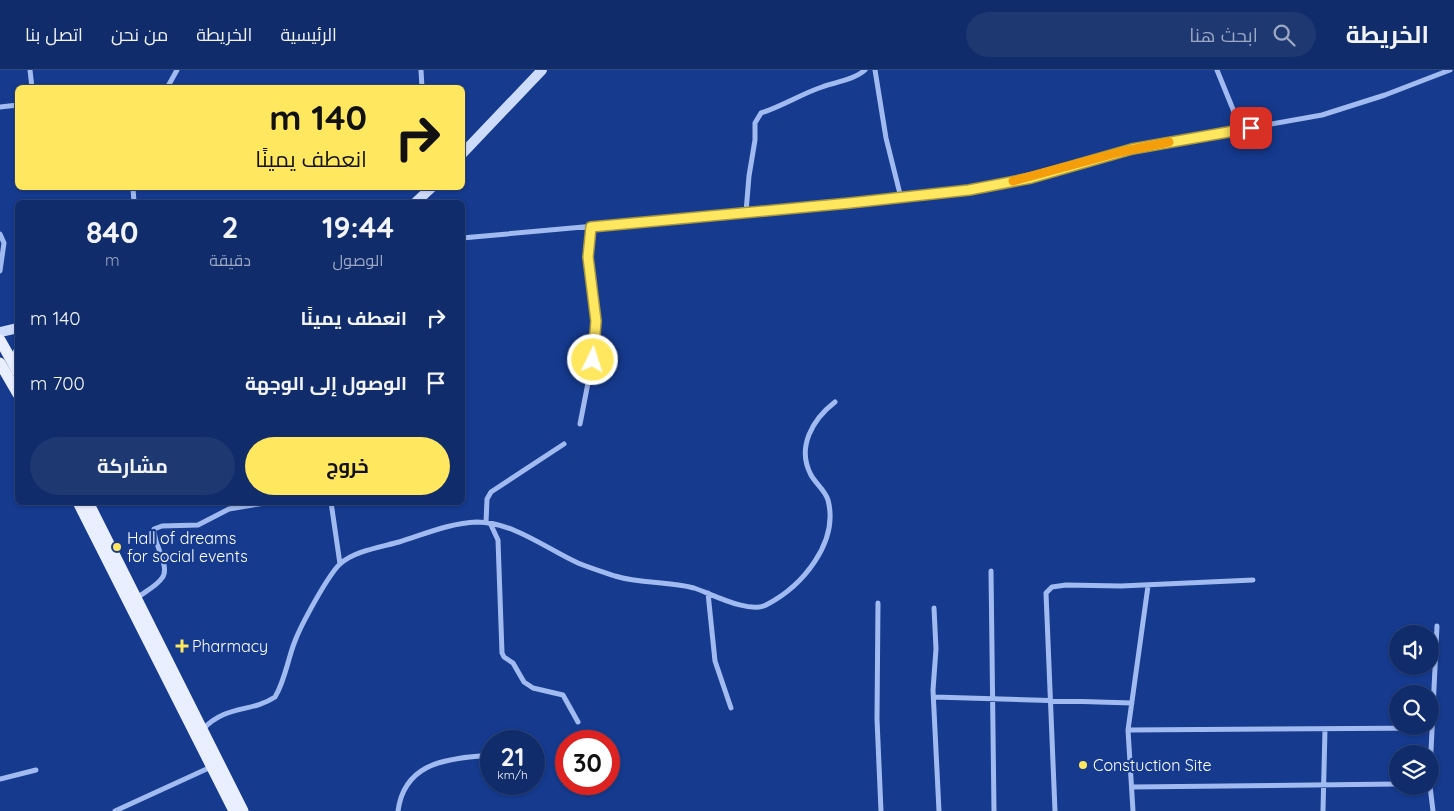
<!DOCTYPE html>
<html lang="ar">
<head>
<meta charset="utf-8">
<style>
	:root { --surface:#102c6a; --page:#1e3872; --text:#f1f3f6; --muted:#9ca7c1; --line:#30487e; --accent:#ffe75f }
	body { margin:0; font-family:Quicksand,Cairo,sans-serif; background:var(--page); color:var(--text); direction:rtl; height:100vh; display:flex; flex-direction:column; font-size:19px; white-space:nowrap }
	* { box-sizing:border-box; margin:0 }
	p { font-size:16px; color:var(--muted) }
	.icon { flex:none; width:28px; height:28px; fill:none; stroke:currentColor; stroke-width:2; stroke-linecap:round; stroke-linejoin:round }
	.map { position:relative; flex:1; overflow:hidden; direction:ltr }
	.sheet { position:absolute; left:15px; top:130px; width:450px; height:305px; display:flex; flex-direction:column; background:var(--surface); border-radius:8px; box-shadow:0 1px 4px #0004,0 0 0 1px var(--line); direction:rtl }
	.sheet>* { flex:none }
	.banner { position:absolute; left:15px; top:15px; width:450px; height:105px; border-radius:8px; box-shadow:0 1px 4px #0004,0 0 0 1px var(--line); direction:rtl; background:#ffe75f; color:#111; overflow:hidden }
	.fabs { position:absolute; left:1389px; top:555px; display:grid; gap:10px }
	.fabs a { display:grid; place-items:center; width:50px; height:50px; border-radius:50%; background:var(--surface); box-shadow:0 1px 4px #0004,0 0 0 1px var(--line); font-size:25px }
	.speed { position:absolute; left:480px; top:660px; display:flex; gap:10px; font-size:25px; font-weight:700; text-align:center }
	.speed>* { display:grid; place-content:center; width:65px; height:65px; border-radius:50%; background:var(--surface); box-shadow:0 1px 4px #0004,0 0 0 1px var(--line); line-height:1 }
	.speed small { font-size:12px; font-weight:400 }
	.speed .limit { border:8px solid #d22; background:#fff; color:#111 }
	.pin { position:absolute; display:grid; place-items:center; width:42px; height:42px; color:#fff; margin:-21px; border-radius:10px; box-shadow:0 2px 8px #0006 }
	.me { position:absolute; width:55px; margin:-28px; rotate:4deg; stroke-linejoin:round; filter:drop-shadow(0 0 4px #0008) }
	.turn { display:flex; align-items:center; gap:18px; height:105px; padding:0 15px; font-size:22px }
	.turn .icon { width:65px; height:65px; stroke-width:2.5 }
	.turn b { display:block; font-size:35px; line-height:42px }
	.eta { display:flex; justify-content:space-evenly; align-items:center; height:85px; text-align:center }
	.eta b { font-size:30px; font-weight:700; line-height:35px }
	.cta { display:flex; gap:10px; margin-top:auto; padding:10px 15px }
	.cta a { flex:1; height:58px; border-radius:30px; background:var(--accent); color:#111; font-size:20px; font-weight:700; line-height:58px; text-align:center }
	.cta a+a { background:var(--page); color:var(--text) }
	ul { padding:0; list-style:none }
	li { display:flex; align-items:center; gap:15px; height:65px; padding:0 15px }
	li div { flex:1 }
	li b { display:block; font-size:19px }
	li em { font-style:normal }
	header { display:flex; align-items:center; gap:30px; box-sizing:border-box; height:70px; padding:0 25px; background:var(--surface); border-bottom:1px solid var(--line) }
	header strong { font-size:24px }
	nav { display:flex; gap:28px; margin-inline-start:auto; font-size:18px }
	.search { width:350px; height:45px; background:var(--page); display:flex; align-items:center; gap:12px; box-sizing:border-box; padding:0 18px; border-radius:28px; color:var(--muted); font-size:19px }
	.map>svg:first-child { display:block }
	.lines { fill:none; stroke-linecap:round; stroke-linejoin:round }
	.street { stroke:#a1baf0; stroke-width:5 }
	.secondary { stroke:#cedcfb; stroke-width:10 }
	.primary { stroke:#e9efff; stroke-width:11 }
	.route-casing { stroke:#a6963e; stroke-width:12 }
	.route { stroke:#ffe75f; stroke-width:9 }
	.slow { stroke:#f59e0b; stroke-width:9 }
	.poi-dot { fill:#ffe75f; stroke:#153a8e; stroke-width:2 }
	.labels { text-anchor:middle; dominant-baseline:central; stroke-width:4.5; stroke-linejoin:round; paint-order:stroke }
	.poi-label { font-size:16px; fill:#fff; stroke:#153a8e; text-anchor:start }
</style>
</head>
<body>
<header>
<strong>الخريطة</strong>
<div class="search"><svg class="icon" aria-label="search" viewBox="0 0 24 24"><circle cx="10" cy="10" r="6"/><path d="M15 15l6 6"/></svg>ابحث هنا</div>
<nav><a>الرئيسية</a><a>الخريطة</a><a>من نحن</a><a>اتصل بنا</a></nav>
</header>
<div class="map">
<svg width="1454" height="741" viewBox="0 0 1454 741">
	<rect width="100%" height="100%" fill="#153a8e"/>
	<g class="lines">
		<path class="street" d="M30,0L32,18
			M421,0L422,18
			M875,0L886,68L901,128
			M1217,0L1241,59
			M167,18L177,0
			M0,37L18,35
			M133,118L134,132
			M746,142L749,106L755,70V53L761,43C783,36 801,24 822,17C835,12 854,10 865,0
			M0,164L4,173L0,201
			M462,168L850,133L969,120L1031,107L1132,79L1322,45L1385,25L1450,0
			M580,354L595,277L596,251L588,187L591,157
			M331,432L340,494
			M486,453L487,429L491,422L564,374
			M491,455L498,470L502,583L504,587L513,593L524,612L533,618L563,625L578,652
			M991,501L994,741
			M708,523L715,591L731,638
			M137,528C144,522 157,516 162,508C171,497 153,473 154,459L162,456L198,455L229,439L271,432
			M878,533L877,649L881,741
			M934,538L936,579L933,620L939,741
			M934,627L1132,633
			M203,659C227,634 251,643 275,627C285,611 288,588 295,571C301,555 328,505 340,494C354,481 381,477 399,472C425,464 450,453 477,452C513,452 547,479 578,493C590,498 603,502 615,506C641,514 668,511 694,518C712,524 749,544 766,535C803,516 839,472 828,430C825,420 816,414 811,405C796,377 813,349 835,332
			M1128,660L1432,658
			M1430,702L1437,556
			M0,709L36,700
			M1430,716L1433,741
			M1132,717L1398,714
			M115,741L211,697
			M398,741C404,696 441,689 480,686
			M1055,741L1046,523L1052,517L1066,515L1121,516L1253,510
			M1133,741L1128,660L1148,516
			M1323,741L1325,659"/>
		<path class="secondary" d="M462,84L542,0
			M416,132L431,118
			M0,262L18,258
			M15,297L18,282"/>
		<path class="primary" d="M0,270L18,302
			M0,293L18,324
			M78,432L234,741
			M88,432L243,741"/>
	</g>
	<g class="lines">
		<g class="route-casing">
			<path id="route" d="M593,290L596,251L588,187L591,157L850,133L969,120L1031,108L1132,79L1251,58"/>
		</g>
		<use href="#route" class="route"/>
		<path class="slow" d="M1013,111L1120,82L1169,72"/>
	</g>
	<g class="poi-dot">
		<circle cx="117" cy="477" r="5"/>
		<path d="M179.5 568.5h5v5h5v5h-5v5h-5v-5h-5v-5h5z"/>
		<circle cx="1083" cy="695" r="5"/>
	</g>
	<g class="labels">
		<g class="poi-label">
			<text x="127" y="468">Hall of dreams<tspan x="127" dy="18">for social events</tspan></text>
			<text x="192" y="576">Pharmacy</text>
			<text x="1093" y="695">Constuction Site</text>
		</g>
	</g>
</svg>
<div class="fabs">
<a><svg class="icon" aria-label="sound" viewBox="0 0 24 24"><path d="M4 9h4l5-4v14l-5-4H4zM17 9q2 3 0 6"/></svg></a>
<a><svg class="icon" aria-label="search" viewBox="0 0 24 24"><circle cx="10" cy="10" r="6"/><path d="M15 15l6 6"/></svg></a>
<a><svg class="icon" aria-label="layers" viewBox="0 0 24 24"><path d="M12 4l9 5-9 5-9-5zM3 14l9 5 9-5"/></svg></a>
</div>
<div class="speed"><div>21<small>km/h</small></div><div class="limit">30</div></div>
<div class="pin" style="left:1251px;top:58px;background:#d93025"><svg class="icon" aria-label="arrive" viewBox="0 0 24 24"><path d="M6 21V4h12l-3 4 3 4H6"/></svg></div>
<svg class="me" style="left:593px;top:290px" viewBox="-20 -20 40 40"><circle r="17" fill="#ffe75f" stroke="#fff" stroke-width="3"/><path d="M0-11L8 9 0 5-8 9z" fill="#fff"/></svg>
<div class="banner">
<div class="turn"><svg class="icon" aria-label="right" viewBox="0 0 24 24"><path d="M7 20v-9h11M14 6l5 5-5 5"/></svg><div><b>140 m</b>انعطف يمينًا</div></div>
</div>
<section class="sheet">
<div class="eta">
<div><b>19:44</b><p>الوصول</p></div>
<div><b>2</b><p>دقيقة</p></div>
<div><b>840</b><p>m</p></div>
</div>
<ul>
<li><svg class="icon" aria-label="right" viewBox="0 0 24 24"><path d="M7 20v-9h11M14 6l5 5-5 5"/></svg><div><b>انعطف يمينًا</b></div><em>140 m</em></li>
<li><svg class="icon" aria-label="arrive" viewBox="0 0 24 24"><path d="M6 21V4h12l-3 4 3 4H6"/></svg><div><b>الوصول إلى الوجهة</b></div><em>700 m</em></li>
</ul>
<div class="cta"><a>خروج</a><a>مشاركة</a></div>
</section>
</div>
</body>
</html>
